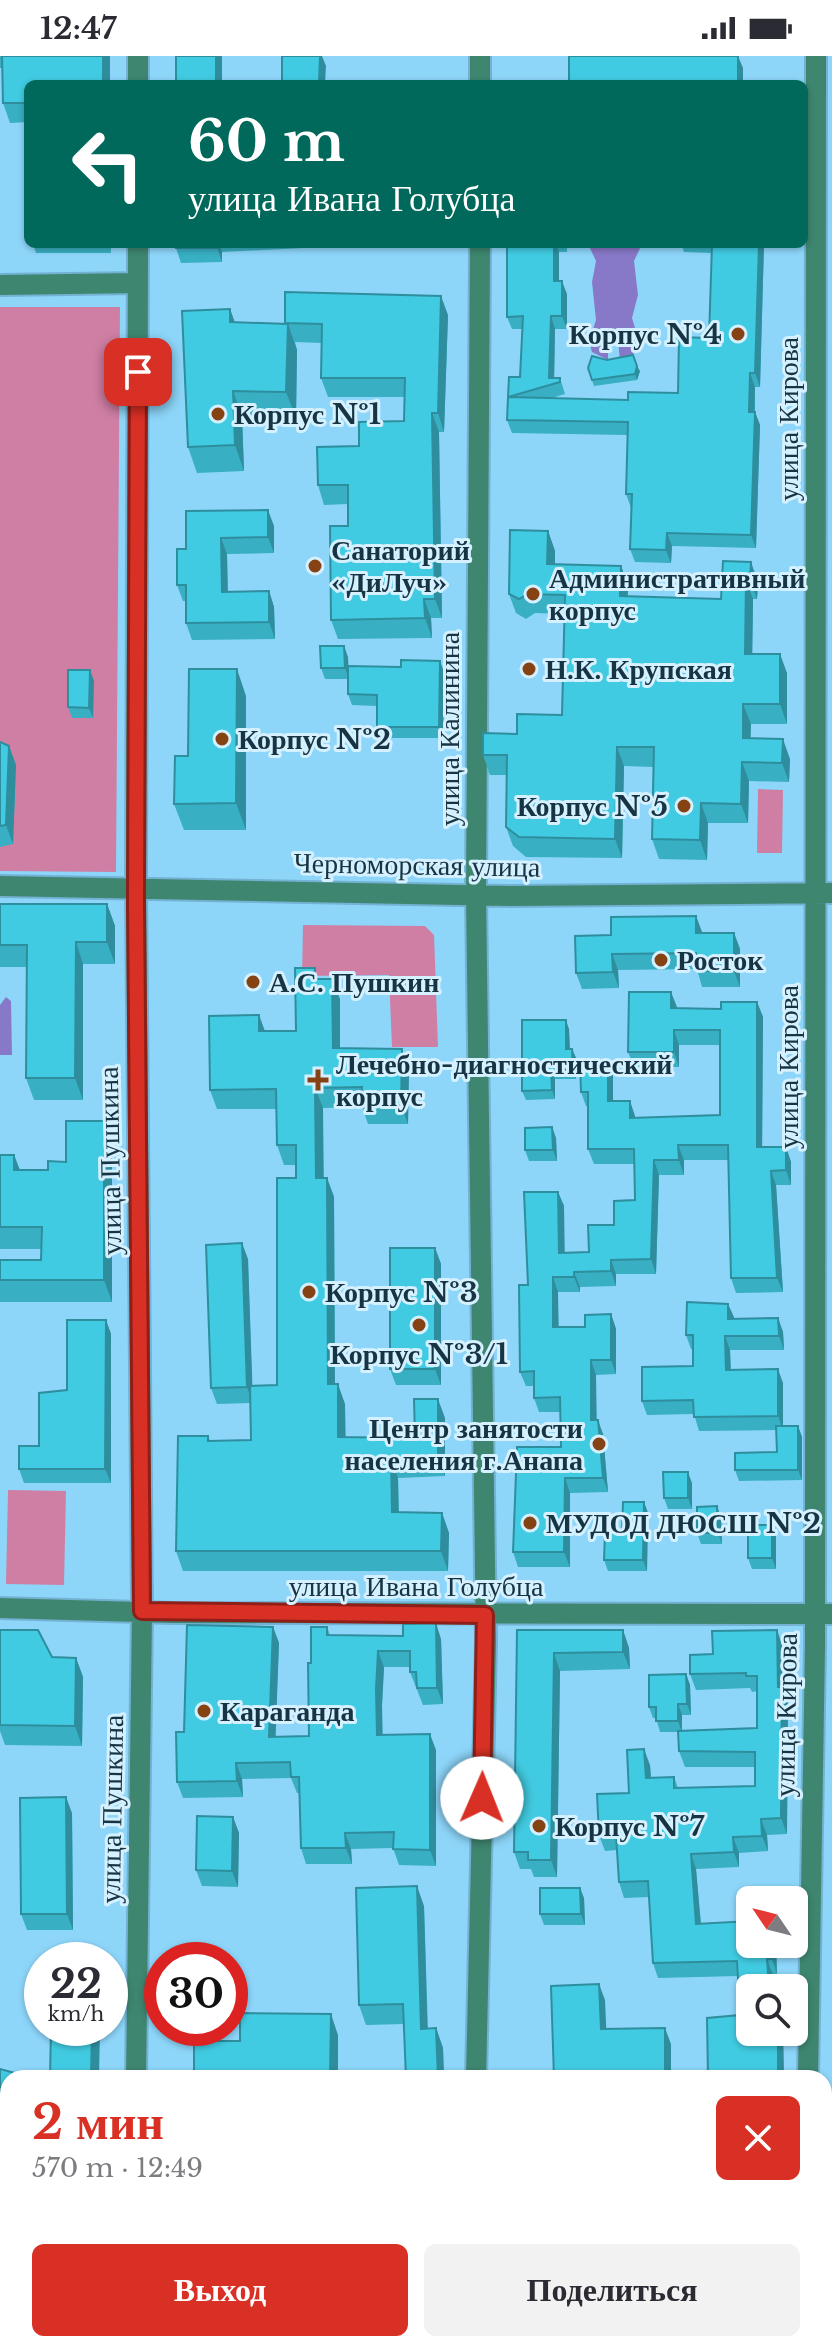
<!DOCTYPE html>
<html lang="ru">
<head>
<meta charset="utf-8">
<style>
	:root { --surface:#fff; --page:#f2f2f3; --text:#2b2b33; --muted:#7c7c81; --accent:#d93025 }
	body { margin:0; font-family:"Libre Baskerville",serif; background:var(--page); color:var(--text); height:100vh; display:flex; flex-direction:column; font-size:30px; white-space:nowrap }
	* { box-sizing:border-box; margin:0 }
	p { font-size:26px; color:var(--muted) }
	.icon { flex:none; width:44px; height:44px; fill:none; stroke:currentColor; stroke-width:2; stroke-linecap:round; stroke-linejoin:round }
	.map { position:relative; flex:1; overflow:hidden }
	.panel { position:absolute; left:0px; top:2014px; width:832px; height:282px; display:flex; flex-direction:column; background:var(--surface); border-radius:24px 24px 0 0; box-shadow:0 2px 6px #0004 }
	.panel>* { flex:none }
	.hud { position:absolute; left:24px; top:24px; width:784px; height:168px; border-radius:12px; box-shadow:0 2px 6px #0004; background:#00695c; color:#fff; overflow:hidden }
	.needle { width:52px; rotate:305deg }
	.controls { position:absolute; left:736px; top:1830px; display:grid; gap:16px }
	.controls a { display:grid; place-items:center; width:72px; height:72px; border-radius:12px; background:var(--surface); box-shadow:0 2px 6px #0004; font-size:40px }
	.speed { position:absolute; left:24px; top:1886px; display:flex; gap:16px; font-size:40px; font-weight:700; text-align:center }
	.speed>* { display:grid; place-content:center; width:104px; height:104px; border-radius:50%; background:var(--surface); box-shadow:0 2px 6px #0004; line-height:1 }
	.speed small { font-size:20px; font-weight:400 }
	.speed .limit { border:12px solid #d22; background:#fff; color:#111 }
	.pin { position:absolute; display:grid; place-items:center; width:68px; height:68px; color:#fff; margin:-34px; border-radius:16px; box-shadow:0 4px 12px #0006 }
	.me { position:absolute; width:88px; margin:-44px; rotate:1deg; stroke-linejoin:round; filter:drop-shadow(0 0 6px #0008) }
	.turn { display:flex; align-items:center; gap:28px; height:168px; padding:0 32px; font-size:36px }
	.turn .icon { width:104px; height:104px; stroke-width:2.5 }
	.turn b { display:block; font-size:56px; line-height:68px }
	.round { display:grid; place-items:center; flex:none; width:84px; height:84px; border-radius:12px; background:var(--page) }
	.head { display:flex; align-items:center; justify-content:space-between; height:136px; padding:0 32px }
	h1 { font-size:48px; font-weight:800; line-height:60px; color:var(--accent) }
	.action { display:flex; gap:16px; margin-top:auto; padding:16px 32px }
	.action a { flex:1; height:92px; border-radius:12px; background:var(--accent); color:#fff; font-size:32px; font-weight:800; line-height:92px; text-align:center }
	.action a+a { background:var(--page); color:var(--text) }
	.status { display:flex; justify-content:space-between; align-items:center; height:56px; padding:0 40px; background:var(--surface); direction:ltr }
	.status svg { height:22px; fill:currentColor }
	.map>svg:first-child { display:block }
	.green { fill:#cf7fa4 }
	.water { fill:#8879c8 }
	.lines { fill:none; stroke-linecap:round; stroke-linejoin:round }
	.minor-casing { stroke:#73b2d2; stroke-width:24 }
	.minor { stroke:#3e8670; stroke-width:20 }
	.wall { fill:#38afc2 }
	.shaded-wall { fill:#2e8e9e }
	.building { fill:#41cbe2; stroke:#2e8e9e; stroke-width:2 }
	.route-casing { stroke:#8d1f18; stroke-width:20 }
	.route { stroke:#d93025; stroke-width:14 }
	.poi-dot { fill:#854212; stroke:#d5f0ff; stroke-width:3 }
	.labels { text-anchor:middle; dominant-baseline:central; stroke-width:6; stroke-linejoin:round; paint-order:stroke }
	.poi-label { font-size:28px; font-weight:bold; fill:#163443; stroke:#d5f0ff; text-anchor:start }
	.street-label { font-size:28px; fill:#163443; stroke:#d5f0ff }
</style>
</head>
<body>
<div class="status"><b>12:47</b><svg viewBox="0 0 49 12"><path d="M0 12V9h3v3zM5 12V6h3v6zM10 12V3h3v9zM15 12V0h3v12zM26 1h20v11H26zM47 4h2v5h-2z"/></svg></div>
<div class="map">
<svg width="832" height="2295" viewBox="0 0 832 2295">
	<rect width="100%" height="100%" fill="#8dd6fa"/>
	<path class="green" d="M0,251H120L116,816L0,815Z
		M758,733L783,734L782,797H757Z
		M303,869L425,870L434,879L438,991H392L389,919L302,920Z
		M8,1434L66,1435L64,1529L6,1528Z"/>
	<path class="water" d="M588,188H642L634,205L638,239L632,262L639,285L634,297L620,305L618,284L608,287V304L592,296L589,285L596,264L592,226L596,205Z
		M6,941L11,945L12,999H0V949Z"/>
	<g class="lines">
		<g class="minor-casing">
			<path id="minor" d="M138,0V28
				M480,28V0
				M0,229L138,227
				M0,830L511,840L832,837
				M0,1552L173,1557L832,1558
				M136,2022L142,1555L136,831L138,188
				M476,2022L486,1586L476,838L480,188
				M808,2022L815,1590L816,0
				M824,2117H832
				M0,2123H8
				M477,2288V2295
				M809,2288V2295"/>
		</g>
		<use href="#minor" class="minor"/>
	</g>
	<path class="wall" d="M0,0H110V28H28V66L10,67L3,47L2,12H0Z
		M33,188H111V197H36Z
		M176,188H303L304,192L222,196V206L181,207L176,192Z
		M507,188H567V196H559V225L567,238V273H555L554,322H560L565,338L552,342L628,344L678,337L709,282L712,197L684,196L681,188H764L760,331H755V356L760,369L756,492L672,490L671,507L635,506L630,493L631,452L626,438L627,379L512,377L507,364L509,321H520L522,273H512L507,261Z
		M230,253L235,267L285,268L448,259L444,376H439L442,562H431L432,582L338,583L331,564L348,470V448L324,449L318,429L359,390L404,365L405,341H328L321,322L322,287L295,286L297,294L296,361L242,360L244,415L197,417L188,391Z
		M640,315L637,324L594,330L592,324Z
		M186,455L274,470V497L227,498L228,536L269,535L274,551L275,583L192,584L186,567V545H183L177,529L186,493Z
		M548,475L555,495V508L621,510L628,529V540L721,543L723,505L758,526L757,543H753L752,598L787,617V668H751L750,682L790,703L789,726L749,725L748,767H708L707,804L659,803L652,783L653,711L624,710L622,802L526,801L513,790L506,771L507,719H490L483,699L517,678L562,659L565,558L535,557L526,563L516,557L509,538Z
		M348,601V610L444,616L443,682H381L377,671V650L352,649L348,638V623H325L321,612Z
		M94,625L93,662H72L68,651Z
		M246,640V774H184L174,748L188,700Z
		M0,686L9,690L16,709L13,788L0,791Z
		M0,848H107L115,870V908H83V1044H34L26,1022L27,911H0Z
		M696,860L702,877H734L740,893V931H702L697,913L618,914L619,932L582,933L576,917L611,879Z
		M319,923L340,943V992L409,1013L408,1068H368L362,1051L323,1052V1122H327L334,1141L335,1328L345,1348V1381L415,1382L445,1362V1420L398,1422L399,1457H442L449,1477L448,1515H183L176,1495L208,1380L210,1385L251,1384L250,1347L217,1348L211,1332L248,1203L252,1330L277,1329L296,1122V1109H284L277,1089L276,1053H217L210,1034L259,959L265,975H296Z
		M757,946L763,961L762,1091H786L791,1106V1129H776L783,1236L736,1237L731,1222L729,1104H684V1119H659L656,1218H616V1230L580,1231V1236H558V1271H585L611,1258L616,1273V1318L596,1319V1364L603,1378L608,1436L570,1437V1511H518L513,1496L561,1391V1356H539L534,1342V1330H526L520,1316L528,1229L558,1136L564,1150V1197L589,1196L635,1144L634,1108H594L588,1093V1050H586L581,1036L608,1004L613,1019V1045H630L635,1062L720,1059V989H679V1011H634L628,996L677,952L721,953Z
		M569,973L570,993H572L576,1002V1023H555V1043L526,1044L522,1035Z
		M552,1071L556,1082L557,1105H529L525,1094Z
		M112,1087V1246H0V1204H41L42,1193H0V1099H14L20,1114H48L66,1106Z
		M435,1192L441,1208V1329H396L390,1313Z
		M734,1261L733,1263L778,1262L783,1276L784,1294H730L731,1314L783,1327V1370H798L802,1381V1424L739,1425L735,1414L777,1396L776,1374L699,1375L694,1358L647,1359L642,1345L693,1310V1293H691L686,1279Z
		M106,1264L111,1278V1427H24L19,1413L39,1390L67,1334Z
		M692,1427V1453H668L664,1442Z
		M644,1446L648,1457L647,1515H608L604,1504Z
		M721,1461L722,1488H701L697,1477Z
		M776,1480V1513H752L748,1502Z
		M273,1571L279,1587L275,1681L309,1680L311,1607L327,1571L330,1579L441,1583L443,1648L423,1649L410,1616V1611H384L382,1649V1679L436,1694V1810L399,1809L393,1792L351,1793L352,1808H306L301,1792L300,1737H297L291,1722L242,1723L243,1741L183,1742L177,1726L184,1676Z
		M0,1574L52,1601L76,1602L83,1621L82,1690L5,1689L0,1675Z
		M517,1574H623L629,1592L630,1613L560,1615L557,1821H534L531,1813H520L514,1796Z
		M777,1574L782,1589L783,1633L788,1647L787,1778L767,1779L768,1795L739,1797V1811L696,1813L701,1867L776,1888L777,1918L773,1919L774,1932H750V1976H783L784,2022H708L740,1959L738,1920L658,1922L653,1907L649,1841L624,1842L619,1826L617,1794L605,1795L599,1779L650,1709L651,1722L674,1721L678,1732L755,1730V1711H685L679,1695L678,1676H660L656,1662H653L649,1651L686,1618L690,1629L691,1659H682V1675L757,1672V1635L752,1636L750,1632L696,1634L690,1618L713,1598Z
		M72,1757L73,1874H27L21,1858Z
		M233,1761L239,1777L238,1831L202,1830L196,1814Z
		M584,1842L585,1869H544L540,1858Z
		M424,1850L428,1973L436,1972L443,1992L444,2022H406L404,1968L366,1969L359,1949Z
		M0,2013L8,2022V2095L0,2094Z"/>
	<path class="shaded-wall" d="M103,0H110V28H103Z
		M216,0H222V28H216Z
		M320,0H322L326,10L325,28H319Z
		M738,0L743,12V28H738Z
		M216,188H219L222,196V206Z
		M554,188H556L559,196V238L554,225Z
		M759,188H764L760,331L755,317Z
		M562,225L567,238V273L562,260Z
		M441,240L448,259L444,376L438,357Z
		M230,253L239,278L230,266Z
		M551,260L555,273L554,328L549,322Z
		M288,268L297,294L296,361L286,336Z
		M637,310L640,315L637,324L635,318Z
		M750,317L755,331L754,369L749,356Z
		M233,335L242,360L244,415L235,389Z
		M755,356L760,369L756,492L751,479Z
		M432,357L439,376L442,562L435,543Z
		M268,454L274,470V497L268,481Z
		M548,475L555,495V528L547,508Z
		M667,477L672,490L671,507L666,494Z
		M221,482L227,498L228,552L222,536Z
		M751,506L758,526L757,543L750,524Z
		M621,510L628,529L627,559L620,540Z
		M746,524L753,543L752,618L745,598Z
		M269,535L274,551L275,583L269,566Z
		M424,543L431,562L432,582L425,562Z
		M344,590L348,601L349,623L345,612Z
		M780,598L787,617V668L780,648Z
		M440,605L444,616L443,682L439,671Z
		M237,613L246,640V774L236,747Z
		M90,614L94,625L93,662L89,652Z
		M743,648L751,668L750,702L743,682Z
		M783,683L790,703L789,726L782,707Z
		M9,690L16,709L13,788L6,769Z
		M617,691L624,710L622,802L615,783Z
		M742,706L749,725L748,767L741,748Z
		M701,747L708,767L707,804L700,784Z
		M107,848L115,870V908L107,886Z
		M696,860L702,876V894L696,877Z
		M734,877L740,893V931L734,915Z
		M76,886L83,908V1044L75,1022Z
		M612,898L618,914L619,932L613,916Z
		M332,923L340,943V1012L333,992Z
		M671,936L677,951V967L671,952Z
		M757,946L763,961L762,1106L757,1091Z
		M259,959L266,979L259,975Z
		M566,964L569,973L570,1002L566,993Z
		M674,974L679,989V1011L674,996Z
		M402,993L409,1013L408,1068L401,1049Z
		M572,993L576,1002V1023L573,1014Z
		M608,1004L613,1019V1060L608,1045Z
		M551,1014L555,1023V1043L552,1034Z
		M315,1032L323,1052L324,1142L316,1122Z
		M630,1045L635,1060L636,1077L630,1062Z
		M104,1065L112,1087V1246L104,1224Z
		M552,1071L556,1082L557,1105L553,1094Z
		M678,1089L684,1104V1119L679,1104Z
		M786,1091L791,1106V1129L786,1114Z
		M14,1099L22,1120L14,1114Z
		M654,1104L659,1119L656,1218L651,1203Z
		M771,1115L776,1129L783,1236L777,1222Z
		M327,1122L334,1141L335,1348L328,1328Z
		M558,1136L564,1150L565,1211L559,1197Z
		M242,1187L248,1203L253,1347L247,1331Z
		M435,1192L441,1208V1329L435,1313Z
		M611,1204L616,1218V1230L611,1215Z
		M574,1216L580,1231V1236L574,1221Z
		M553,1221L558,1236L559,1286L553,1271Z
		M728,1248L734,1261L733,1277L728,1263Z
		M611,1258L616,1273V1318L611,1304Z
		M778,1262L783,1276L784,1294L779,1280Z
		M106,1264L111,1278V1427L105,1413Z
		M725,1280L730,1294L731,1328L726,1314Z
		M591,1304L596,1319L597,1379L591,1364Z
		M778,1313L783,1327V1374L778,1360Z
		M338,1328L345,1348L346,1401L338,1381Z
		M438,1343L445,1362V1420L438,1400Z
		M598,1364L603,1378L608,1436L603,1422Z
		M798,1370L802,1381V1424L798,1414Z
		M391,1402L398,1422L399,1476L392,1456Z
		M688,1416L692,1427V1453L688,1442Z
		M565,1422L570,1437V1511L564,1496Z
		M644,1446L648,1457L647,1515L643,1504Z
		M717,1450L721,1461L722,1488L718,1477Z
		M442,1457L449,1477L448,1515L441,1495Z
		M772,1469L776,1480V1513L772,1502Z
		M436,1567L441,1583L443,1648L437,1632Z
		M273,1571L279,1587L275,1697L269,1681Z
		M623,1574L629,1592L630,1613L623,1596Z
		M777,1574L782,1589L783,1633L788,1647L787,1778L781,1762Z
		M378,1595L384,1611L382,1649L383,1695L377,1679L376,1633Z
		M554,1597L560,1615L557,1821L551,1804Z
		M76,1602L83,1621L82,1690L75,1670Z
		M686,1618L690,1629L691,1659L687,1648Z
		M678,1648L682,1659V1676L678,1665Z
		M430,1678L436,1694V1810L430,1794Z
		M644,1693L650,1709L652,1738L646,1722Z
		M236,1707L242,1723L243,1741L237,1725Z
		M66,1741L72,1757L73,1874L67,1858Z
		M233,1761L239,1777L238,1831L232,1815Z
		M761,1763L767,1779L768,1795L762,1780Z
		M345,1777L351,1793L352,1808L346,1792Z
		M733,1781L739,1797V1811L734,1796Z
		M691,1798L696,1813L702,1883L696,1868Z
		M417,1830L424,1850L428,1993L421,1973Z
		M580,1832L584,1842L585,1869L581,1858Z
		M771,1888H776L777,1918L772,1903Z
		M767,1903L773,1919L774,1932H769Z
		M599,1928L605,1944L607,1989L601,1973Z
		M331,1958L338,1979V2022H330Z
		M92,1972H100L99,2022H91Z
		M436,1972L443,1992L444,2022H438Z
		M665,1972L671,1988V2022H665Z
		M778,1976H783L784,2022H778Z
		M250,2288H254V2295H250Z
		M382,2288H390V2295H382Z
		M561,2288H566V2295H561Z
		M637,2288H642V2295H637Z"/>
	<path class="building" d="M2,0H103V28H28V47H3Z
		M176,0H216V28H176Z
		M282,0H320L319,28H282Z
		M569,0H738V28H569Z
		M176,188H216L217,192H176Z
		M507,188H554V225H562V260H551L549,322H560V326L508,341L509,321H520L523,260L507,261Z
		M712,188H759L755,317H750L749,356H755L751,479L667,477L666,494L630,493L632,438H626L628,366L507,364L508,341L628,344V336L678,337L679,281L709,282Z
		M285,236L441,240L438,357H432L435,543H424L425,562L331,564L330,470H348V429H318L317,391L359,390V366L404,365L405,322H321L322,268L285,267Z
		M230,253V266L288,268L286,336L233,335L235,389L188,391L182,255Z
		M633,299L637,310L635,318L592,324L588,312L592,300L607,304Z
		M268,454V481L221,482L222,536L269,535V566L186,567V529H177V493H186V455Z
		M510,474L548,475L547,508L621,510L620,540L721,543L723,505L751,506L750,524H746L745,598H780V648H743V682L783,683L782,707L742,706L741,748L701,747L700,784L652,783L654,691H617L615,783L519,781L506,771L507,699H483V677L517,678V658L562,659L565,539L528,538L519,543L509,538Z
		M320,590H344L345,612H321Z
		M401,604L440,605L439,671H377V639L348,638V610L401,611Z
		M189,613H237L236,747L174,748L175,700H188Z
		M68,614H90L89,652L68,651Z
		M0,686L9,690L6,769L0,770Z
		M0,848H107V886H76L75,1022H26L27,889H0Z
		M696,860V877H734V915H697L696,897L612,898L613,916L576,917L575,880L611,879V861Z
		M295,912H315V923H332L333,992L402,993L401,1049L361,1048L362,1031L315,1032L316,1122H327L328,1328H338V1381L415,1382L414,1343H438V1400L391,1402L392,1456L442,1457L441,1495H176L178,1380H208V1385L251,1384L250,1330L277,1329V1122H296V1089H277L276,1033L210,1034L209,960L259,959V975H296Z
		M629,936H671V952L721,953V946H757V1091H786V1114L771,1115L777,1222H731L728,1089H678L679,1104H654L651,1203L611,1204V1215L574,1216V1221H553V1271H585V1259L611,1258V1304H591V1364H598L603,1422H565L564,1496H513L517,1391H561L560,1341L534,1342V1315L520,1316L519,1229H528L524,1136H558L559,1197L589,1196L588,1169H614V1145L635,1144L634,1093H588V1036H581L580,1005L608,1004V1045H630V1062L720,1059V974H674V996H628Z
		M522,964H566V993H572L573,1014H551L552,1034L522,1035Z
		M66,1065H104V1224H0V1204H41L42,1171H0V1099H14V1114H48V1105L66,1106Z
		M552,1071L553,1094H525V1072Z
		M242,1187L247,1331L211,1332L206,1189Z
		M390,1192H435V1313H390Z
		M687,1246L728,1248V1263L778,1262L779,1280H725L726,1314L778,1313V1360L694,1361L693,1344L642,1345V1311L693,1310V1279H686Z
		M67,1264H106L105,1413H19V1390H39V1337L67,1334Z
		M776,1370H798V1414H735V1397L777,1396Z
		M663,1416H688V1442H664Z
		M623,1446H644L643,1504H604L605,1477L622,1478Z
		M717,1450L718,1477H697V1451Z
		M748,1469H772V1502H748Z
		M436,1567L437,1632H417L416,1616H410V1595H378L376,1633L377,1679L430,1678V1794L393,1793L394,1776L345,1777L346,1792H301L299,1721H291L290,1706L236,1707L237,1725L177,1726L176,1676H184L187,1569L273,1571L269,1681L309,1680L308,1607H311V1571H327V1579L403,1580V1568Z
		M0,1574H38L52,1601L76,1602L75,1670L0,1669Z
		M517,1574H623V1596L554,1597L551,1804H528V1796H514Z
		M777,1574L778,1631H782L781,1762L761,1763L762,1780L733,1781L734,1796L691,1798L696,1868L750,1865V1888H771L772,1903H767L769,1932H750V1976H778V2022H708L707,1962L740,1959L737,1905L653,1907L648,1825L619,1826L616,1779H599L597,1738L629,1737L627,1694L644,1693L646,1722L674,1721V1732L755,1730V1696L679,1695L678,1675L757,1672V1620H746V1617L690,1618V1599L713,1598L712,1575Z
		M686,1618L687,1648H678V1665H656V1651H649V1619Z
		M66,1741L67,1858H21L20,1742Z
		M197,1760L233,1761L232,1815L196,1814Z
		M417,1830L421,1973L436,1972L438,2022H406L403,1948L359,1949L356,1832Z
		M540,1832H580L581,1858H540Z
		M783,1833V1844H757V1834Z
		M599,1928L601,1973L665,1972V2022H554L551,1930Z
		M240,1957L331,1958L330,2022H194V1985H240Z
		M51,1972H92L91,2022H50Z
		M0,2013L33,2022H8V2076L0,2075Z
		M234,2288H250V2295H234Z
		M293,2288H382V2295H293Z
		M519,2288H561V2295H519Z
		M617,2288H637V2295H618Z
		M777,2292V2295H678Z"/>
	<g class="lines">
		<g class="route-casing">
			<path id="route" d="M138,316L136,847L142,1555L485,1559L482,1742"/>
		</g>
		<use href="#route" class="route"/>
	</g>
	<g class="poi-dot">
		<circle cx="738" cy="278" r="8"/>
		<circle cx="218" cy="358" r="8"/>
		<circle cx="315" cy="510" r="8"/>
		<circle cx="533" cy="538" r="8"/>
		<circle cx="529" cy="613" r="8"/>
		<circle cx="222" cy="683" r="8"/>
		<circle cx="684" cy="750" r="8"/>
		<circle cx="661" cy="904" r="8"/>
		<circle cx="253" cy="926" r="8"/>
		<path d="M314 1012h8v8h8v8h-8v8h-8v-8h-8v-8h8z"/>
		<circle cx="309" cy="1236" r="8"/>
		<circle cx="419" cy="1269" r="8"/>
		<circle cx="599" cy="1388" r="8"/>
		<circle cx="530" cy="1467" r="8"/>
		<circle cx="204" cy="1655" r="8"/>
		<circle cx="539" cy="1770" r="8"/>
	</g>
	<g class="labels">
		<g class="poi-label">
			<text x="722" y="278" text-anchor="end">Корпус №4</text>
			<text x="234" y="358">Корпус №1</text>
			<text x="331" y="494">Санаторий<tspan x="331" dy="32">«ДиЛуч»</tspan></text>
			<text x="549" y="522">Административный<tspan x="549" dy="32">корпус</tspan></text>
			<text x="545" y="613">Н.К. Крупская</text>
			<text x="238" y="683">Корпус №2</text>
			<text x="668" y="750" text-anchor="end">Корпус №5</text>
			<text x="677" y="904">Росток</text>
			<text x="269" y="926">А.С. Пушкин</text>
			<text x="336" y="1008">Лечебно-диагностический<tspan x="336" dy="32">корпус</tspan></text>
			<text x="325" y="1236">Корпус №3</text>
			<text x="419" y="1298" text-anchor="middle">Корпус №3/1</text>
			<text x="583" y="1372" text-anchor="end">Центр занятости<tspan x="583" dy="32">населения г.Анапа</tspan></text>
			<text x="546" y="1467">МУДОД ДЮСШ №2</text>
			<text x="220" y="1655">Караганда</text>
			<text x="555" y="1770">Корпус №7</text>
		</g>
		<g class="street-label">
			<text transform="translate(788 363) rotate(-90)">улица Кирова</text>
			<text transform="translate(449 673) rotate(-90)">улица Калинина</text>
			<text transform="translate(417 809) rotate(1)">Черноморская улица</text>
			<text transform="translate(788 1011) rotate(-90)">улица Кирова</text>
			<text transform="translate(110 1105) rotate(-91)">улица Пушкина</text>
			<text x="416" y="1530">улица Ивана Голубца</text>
			<text transform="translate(786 1659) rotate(-89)">улица Кирова</text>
			<text transform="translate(112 1753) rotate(-89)">улица Пушкина</text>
		</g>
	</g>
</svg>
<div class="controls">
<a><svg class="needle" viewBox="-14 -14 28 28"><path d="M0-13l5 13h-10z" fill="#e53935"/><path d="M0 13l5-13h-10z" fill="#7c7c81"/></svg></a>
<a><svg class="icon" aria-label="search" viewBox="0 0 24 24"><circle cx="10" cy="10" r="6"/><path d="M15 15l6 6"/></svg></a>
</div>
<div class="speed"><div>22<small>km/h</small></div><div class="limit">30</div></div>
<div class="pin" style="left:138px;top:316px;background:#d93025"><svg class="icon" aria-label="arrive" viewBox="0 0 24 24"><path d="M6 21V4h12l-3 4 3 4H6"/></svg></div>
<svg class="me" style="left:482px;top:1742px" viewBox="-20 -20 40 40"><circle r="19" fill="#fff"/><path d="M0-13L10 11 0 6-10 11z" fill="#d93025"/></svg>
<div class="hud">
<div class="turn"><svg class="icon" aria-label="left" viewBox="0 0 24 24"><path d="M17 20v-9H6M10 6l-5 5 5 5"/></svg><div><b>60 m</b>улица Ивана Голубца</div></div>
</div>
<section class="panel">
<div class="head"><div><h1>2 мин</h1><p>570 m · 12:49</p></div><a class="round" style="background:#d93025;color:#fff"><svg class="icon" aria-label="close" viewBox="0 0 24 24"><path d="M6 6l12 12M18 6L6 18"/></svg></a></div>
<div class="action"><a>Выход</a><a>Поделиться</a></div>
</section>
</div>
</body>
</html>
